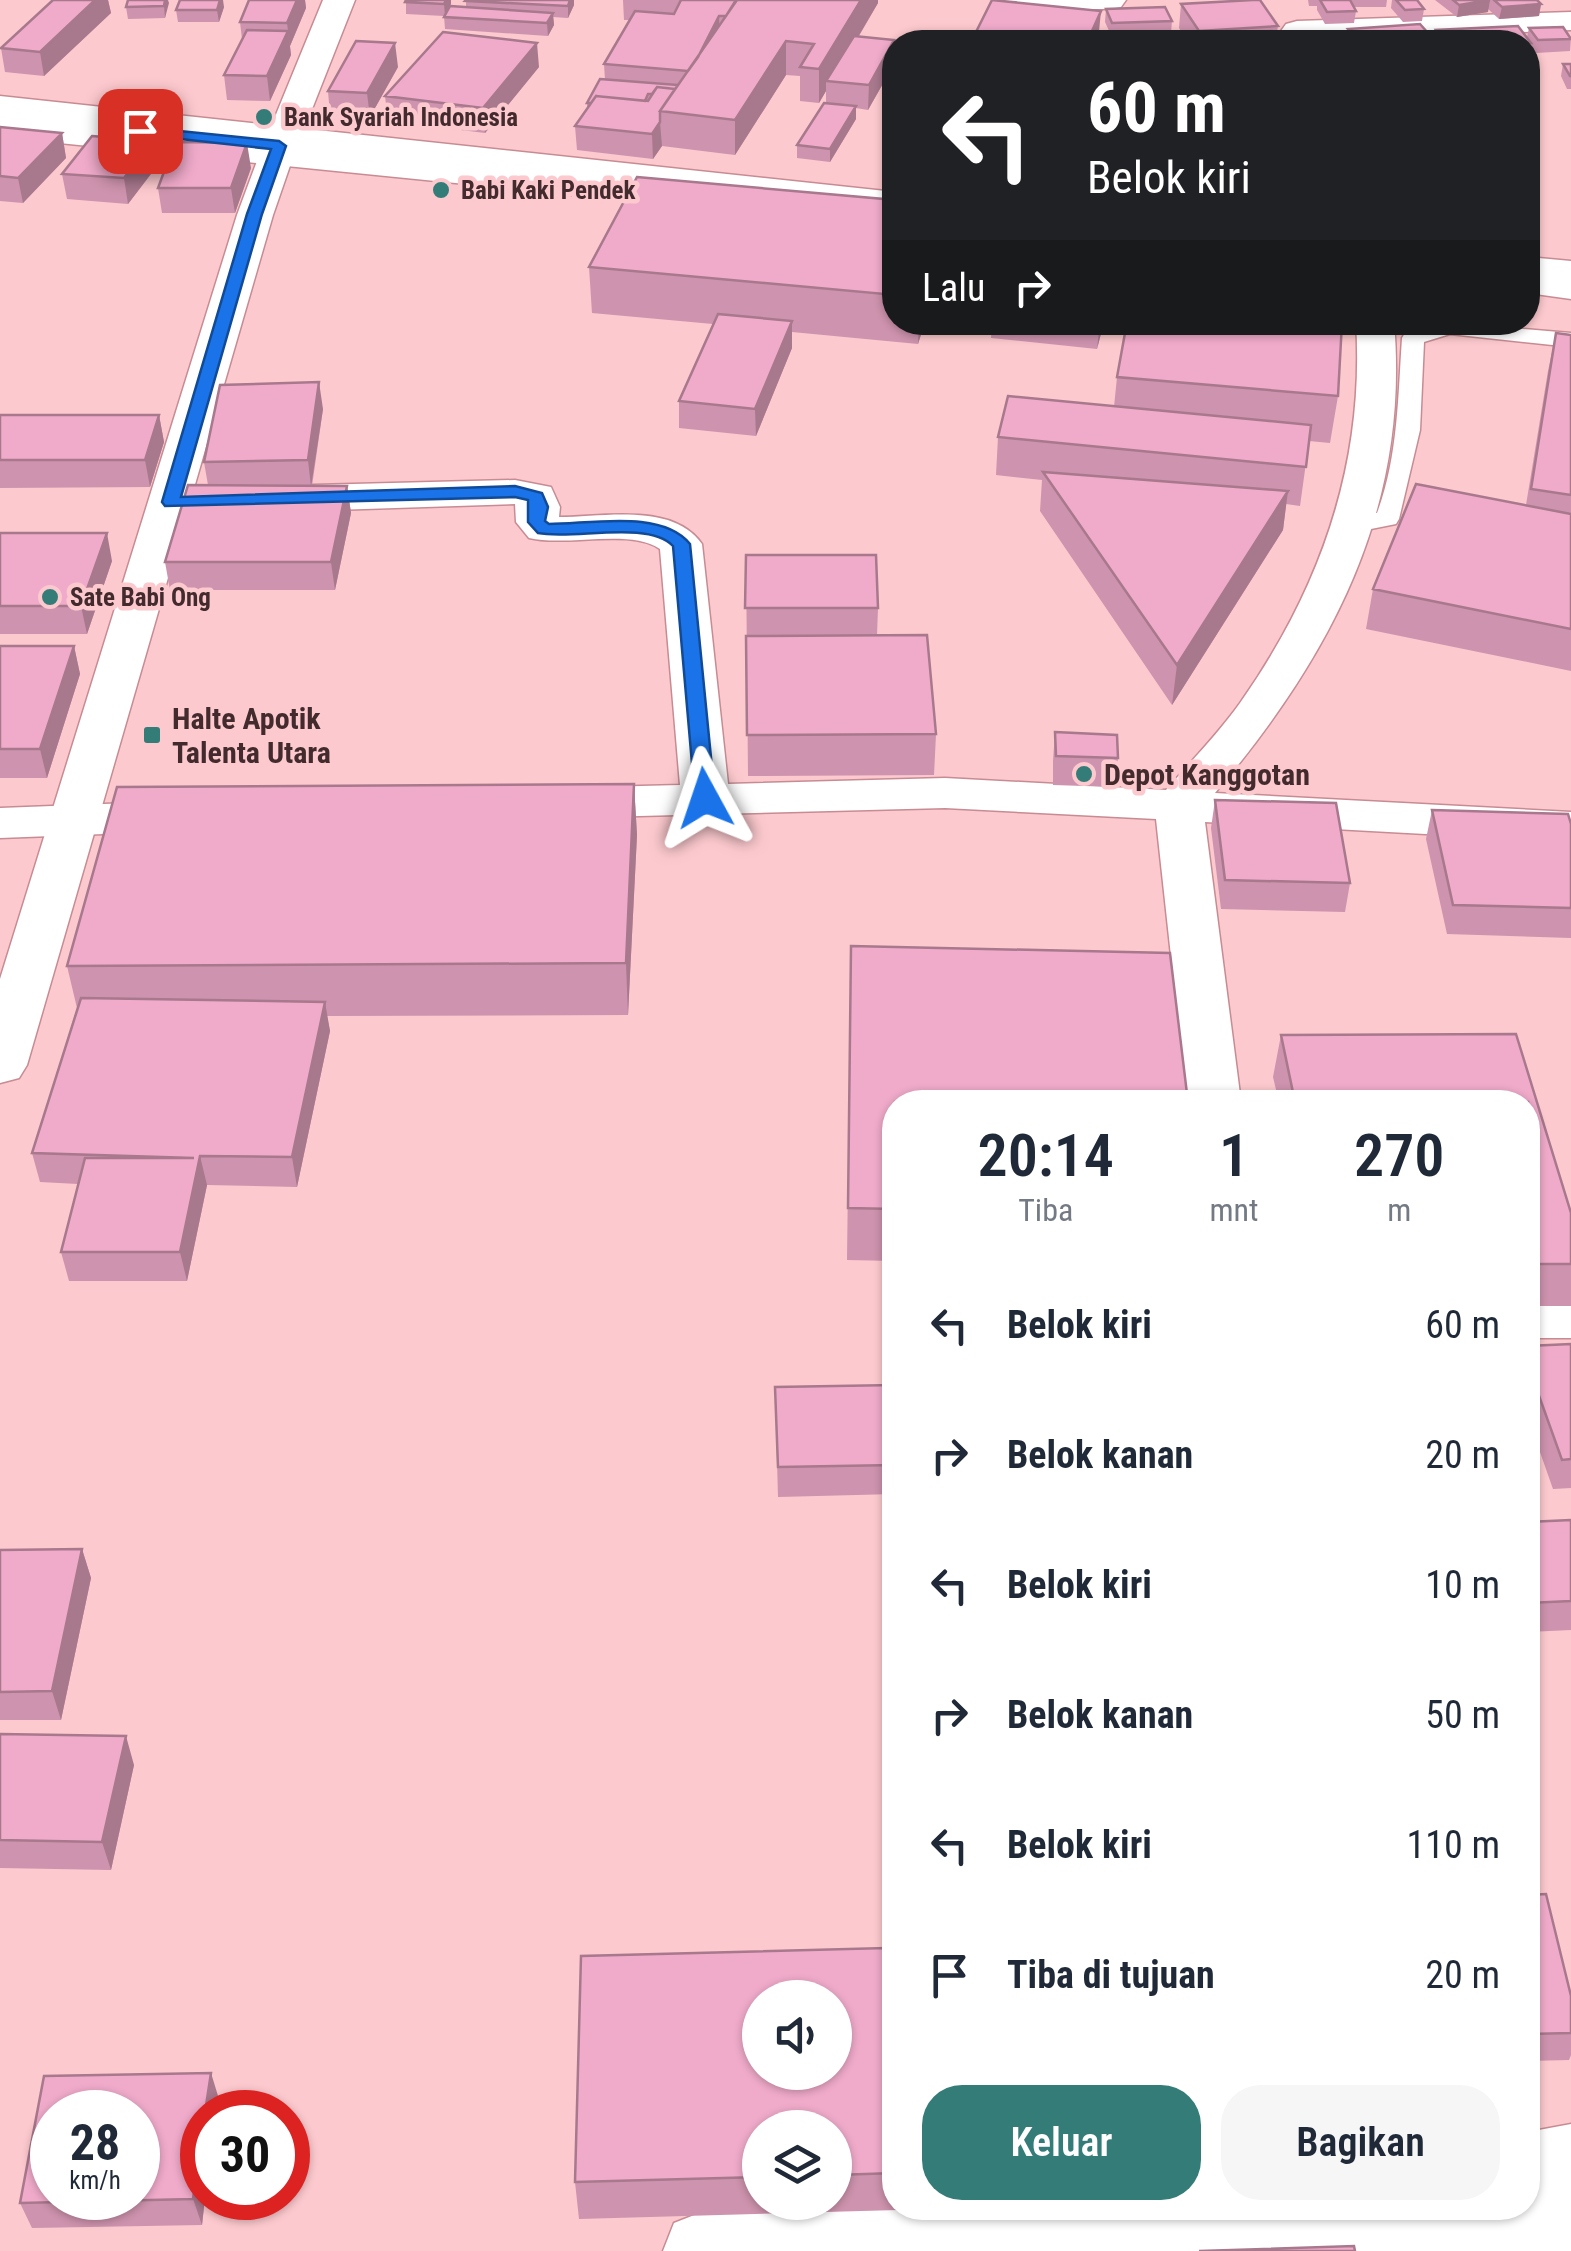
<!DOCTYPE html>
<html lang="id">
<head>
<meta charset="utf-8">
<style>
	:root { --surface:#fff; --page:#f6f6f7; --text:#1f2937; --muted:#747a83; --accent:#347c78 }
	body { margin:0; font-family:"Roboto Condensed",sans-serif; background:var(--page); color:var(--text); height:100vh; display:flex; flex-direction:column; font-size:38px; white-space:nowrap }
	* { box-sizing:border-box; margin:0 }
	p { font-size:32px; color:var(--muted) }
	.icon { flex:none; width:55px; height:55px; fill:none; stroke:currentColor; stroke-width:2; stroke-linecap:round; stroke-linejoin:round }
	.map { position:relative; flex:1; overflow:hidden }
	.side { position:absolute; left:882px; top:1090px; width:658px; height:1130px; display:flex; flex-direction:column; background:var(--surface); border-radius:40px; box-shadow:0 2px 8px #0004 }
	.side>* { flex:none }
	.guide { position:absolute; left:882px; top:30px; width:658px; height:305px; border-radius:40px; box-shadow:0 2px 8px #0004; background:#202124; color:#fff; overflow:hidden }
	.tools { position:absolute; left:742px; top:1980px; display:grid; gap:20px }
	.tools a { display:grid; place-items:center; width:110px; height:110px; border-radius:50%; background:var(--surface); box-shadow:0 2px 8px #0004; font-size:50px }
	.speed { position:absolute; left:30px; top:2090px; display:flex; gap:20px; font-size:50px; font-weight:700; text-align:center }
	.speed>* { display:grid; place-content:center; width:130px; height:130px; border-radius:50%; background:var(--surface); box-shadow:0 2px 8px #0004; line-height:1 }
	.speed small { font-size:25px; font-weight:400 }
	.speed .limit { border:15px solid #d22; background:#fff; color:#111 }
	.pin { position:absolute; display:grid; place-items:center; width:85px; height:85px; color:#fff; margin:-42px; border-radius:20px; box-shadow:0 5px 15px #0006 }
	.me { position:absolute; width:110px; margin:-55px; rotate:355deg; stroke-linejoin:round; filter:drop-shadow(0 0 8px #0008) }
	.turn { display:flex; align-items:center; gap:35px; height:210px; padding:0 40px; font-size:45px }
	.turn .icon { width:130px; height:130px; stroke-width:2.5 }
	.turn b { display:block; font-size:70px; line-height:85px }
	.then { display:flex; align-items:center; height:95px; padding:0 40px; background:#0003; gap:20px; font-size:38px }
	.eta { display:flex; justify-content:space-evenly; align-items:center; height:170px; text-align:center }
	.eta b { font-size:60px; font-weight:600; line-height:70px }
	.action { display:flex; gap:20px; margin-top:auto; padding:20px 40px }
	.action a { flex:1; height:115px; border-radius:40px; background:var(--accent); color:#fff; font-size:40px; font-weight:600; line-height:115px; text-align:center }
	.action a+a { background:var(--page); color:var(--text) }
	ul { padding:0; list-style:none }
	li { display:flex; align-items:center; gap:30px; height:130px; padding:0 40px }
	li div { flex:1 }
	li b { display:block; font-size:38px }
	li em { font-style:normal }
	.map>svg:first-child { display:block }
	.lines { fill:none; stroke-linecap:round; stroke-linejoin:round }
	.service-casing { stroke:#c78c93; stroke-width:3 }
	.minor-casing { stroke:#c78c93; stroke-width:3 }
	.secondary-casing { stroke:#c78c93; stroke-width:3 }
	.service { fill:#fff; fill-rule:evenodd }
	.minor { fill:#fff; fill-rule:evenodd }
	.secondary { fill:#fff; fill-rule:evenodd }
	.wall { fill:#ce93ae; fill-rule:evenodd }
	.shaded-wall { fill:#a8788d }
	.building { fill:#f0abca; stroke:#a8788d; stroke-width:2.5; fill-rule:evenodd }
	.route { fill:#1a73e8; stroke:#114b97; stroke-width:2.5 }
	.poi-dot { fill:#347c78; stroke:#fcc9ce; stroke-width:4 }
	.labels { text-anchor:middle; dominant-baseline:central; stroke-width:9; stroke-linejoin:round; paint-order:stroke }
	.far-poi-label { font-size:25px; font-weight:bold; fill:#422a2d; stroke:#fcc9ce; text-anchor:start }
	.poi-label { font-size:30px; font-weight:bold; fill:#422a2d; stroke:#fcc9ce; text-anchor:start }
</style>
</head>
<body>
<div class="map">
<svg width="1571" height="2251" viewBox="0 0 1571 2251">
	<rect width="100%" height="100%" fill="#fcc9ce"/>
	<g class="lines">
		<g class="service-casing">
			<path id="service" d="M0,96L895,192V204L0,108Z
				M0,125L672,193L682,199L672,205L0,137Z
				M1528,257L1571,261V275L1528,270Z
				M1528,280L1571,285V299L1528,293Z
				M1440,322L1571,333V347L1450,334L1424,342L1420,430L1399,519L1396,524L1371,529L1345,523L1342,518L1345,513H1377C1398,458 1398,396 1402,338L1405,333Z"/>
		</g>
		<g class="minor-casing">
			<path id="minor" d="M1002,0H1126L1121,7L1110,9H1018L1007,7Z
				M1571,12V30L1297,41L1286,38L1281,31L1286,24L1297,21Z
				M1356,322H1394C1410,507 1332,655 1215,793L1571,812V842L1205,822L1241,1102H1187L1156,819L945,808L563,818L546,813L539,803L546,793L563,788L680,785L660,549C630,528 567,547 529,538L516,522L515,504L274,512L259,508L253,499L259,490L274,486L515,480L551,487L560,507L559,517C603,517 673,502 702,544L728,784L945,778L1166,790C1191,761 1218,734 1240,703C1321,588 1365,463 1356,322Z
				M182,801L199,806L206,816L199,826L182,831L0,838V808Z
				M1528,1294H1571V1338H1528Z
				M1571,2124V2251H663L674,2223L702,2212L895,2206L1528,2208V2132Z"/>
		</g>
		<g class="secondary-casing">
			<path id="secondary" d="M323,0H355L301,137L708,179L720,183L726,190L720,197L708,201L293,157L273,215L27,1065L19,1078L0,1083V979L237,215L260,153L0,126V106L268,134Z
				M1528,264L1571,268V290L1528,286Z"/>
		</g>
		<use href="#service" class="service"/>
		<use href="#minor" class="minor"/>
		<use href="#secondary" class="secondary"/>
	</g>
	<path class="wall" d="M53,0H108L111,13L44,76L5,72L1,48Z
		M128,0H168L165,18L128,19L126,7Z
		M249,0H305L306,8L290,46L291,55L270,101L227,100L224,75L242,39L240,22Z
		M406,0H451L450,6L466,7V0H574V5L568,18L553,17L554,25L548,36L445,29L444,16L406,14Z
		M623,0H878V3L859,36L894,64L868,110L856,108V119L830,162L797,158V145L826,103V91L819,103L800,101V76L786,75L735,155L662,146L653,159L577,150L575,126L587,108V103L605,80L604,64L630,20H624Z
		M1308,0H1387L1386,7H1354L1356,11L1354,23L1325,24L1317,10V6H1309Z
		M1392,0H1417L1424,9L1422,21L1403,22L1391,8Z
		M1435,0H1537L1541,4L1539,16L1499,19L1488,9V12L1457,17Z
		M1181,4L1278,26L1276,38L1278,42H1188L1179,28Z
		M224,7L219,22H178L176,10Z
		M1106,9L1172,21L1171,33L1111,35L1105,22Z
		M1529,28L1571,37L1570,51L1536,53L1530,46L1528,55V42H1346L1348,29L1434,41L1436,30L1527,37Z
		M1563,64H1571V89H1567L1561,76Z
		M398,67L370,117L330,115L328,91Z
		M539,67L485,133L388,121L385,96Z
		M0,127L62,133L66,158L23,203L0,201Z
		M157,166L128,204L67,199L62,174Z
		M251,168L235,213H162L158,188Z
		M895,200V322H925L918,344L792,332V348L756,436L679,428V401L713,324L592,313L589,267Z
		M992,322H1104L1097,349L991,338Z
		M1556,333L1571,335V671L1366,629L1373,589L1526,505L1548,371Z
		M1117,377L1338,396L1330,443L1309,441L1300,506L1286,504L1283,530L1172,705L1040,511L1042,480L996,475L998,437L1114,407Z
		M323,409L312,486H347L351,513L335,590H170L165,562L208,485L204,462Z
		M0,415H159L164,442L150,487L0,488Z
		M0,533L112,561L87,634H0Z
		M746,555L878,608L877,635L936,734L934,775L748,776Z
		M0,646H74L80,674L47,778H0Z
		M1055,732L1118,758L1115,787L1053,785V761Z
		M634,784L637,835L628,1015L327,1016L330,1031L297,1187L207,1185L187,1281H69L61,1252L78,1184L40,1182L32,1153L77,1008L67,966Z
		M1215,800L1350,883L1345,912L1221,909L1211,828Z
		M1432,810L1571,824V938L1447,934L1426,839Z
		M851,946L895,1102V1261L847,1260Z
		M1516,1034L1571,1213V1306H1528V1102H1279L1273,1077L1281,1035Z
		M1571,1344V1488L1553,1489L1528,1418V1346Z
		M895,1385V1494L778,1497L775,1387Z
		M1528,1443L1533,1460L1528,1477Z
		M1571,1520V1630L1528,1632V1522Z
		M82,1549L91,1578L61,1720H0V1550Z
		M0,1734L134,1765L111,1870L0,1868Z
		M1528,1895L1571,1996V2055L1569,2060L1528,2061Z
		M895,2086V2208H898V2210L579,2219L575,2182ZM760,2128H835V2202H760Z
		M219,2099L202,2198H205L202,2225L32,2228L20,2203Z"/>
	<path class="shaded-wall" d="M95,0H108L111,13L44,76L40,52Z
		M165,0H168L169,3L165,18L164,6Z
		M220,0H223L224,7L219,22L217,10Z
		M297,0H305L306,8L290,46L287,23Z
		M446,0H451V4L445,16L444,4Z
		M570,0H574V5L568,18V6Z
		M861,0H878V3L832,81H826V91L819,103V69Z
		M1490,0L1488,12L1457,17L1459,5Z
		M1541,4L1539,16L1499,19L1502,7Z
		M1101,11L1098,42H1087Z
		M553,13L554,25L548,36L547,23Z
		M719,16L720,39L690,71Z
		M288,31L291,55L270,101L267,76Z
		M894,40V64L868,110L869,85Z
		M786,41V75L735,155V120Z
		M395,43L398,67L370,117L367,93Z
		M537,43L539,67L485,133L483,108Z
		M856,106V119L830,162V149Z
		M660,122L662,146L653,159L652,134Z
		M62,133L66,158L23,203L18,178Z
		M153,141L157,166L128,204L124,178Z
		M247,143L251,168L235,213L231,188Z
		M792,321V348L756,436L755,409Z
		M919,322H925L918,344Z
		M1100,322H1104L1097,349Z
		M319,382L323,409L311,487L308,460Z
		M159,415L164,442L150,487L145,460Z
		M347,486L351,513L335,590L331,562Z
		M1288,491L1283,530L1172,705L1177,665Z
		M107,533L112,561L87,634L81,606Z
		M74,646L80,674L47,778L40,749Z
		M634,784L637,835L628,1015L626,963Z
		M325,1002L330,1031L297,1187L292,1157Z
		M200,1156L207,1185L187,1281L180,1252Z
		M82,1549L91,1578L61,1720L52,1691Z
		M126,1736L134,1765L111,1870L102,1842Z
		M211,2073L219,2099L217,2112H205Z
		M202,2131V2198H205L202,2225L193,2199Z"/>
	<path class="building" d="M53,0H95L40,52L1,48Z
		M128,0H165L164,6L126,7Z
		M180,0H220L217,10H176Z
		M249,0H297L287,23L240,22Z
		M406,0H446L444,4L405,2Z
		M466,0H570L568,6L465,1Z
		M681,0H736L726,16H719L698,57L688,71L604,64L635,11L674,14Z
		M737,0H861L819,69L800,67L814,44L786,41L735,120L660,111Z
		M992,0L1101,11L1087,42H971Z
		M1253,0H1260L1278,26L1199,31L1181,4Z
		M1320,0H1350L1356,11L1327,12Z
		M1396,0H1417L1424,9L1405,10Z
		M1453,0H1490L1459,5Z
		M1494,0H1537L1541,4L1502,7Z
		M450,6L553,13L547,23L444,17Z
		M1165,7L1172,21L1112,23L1106,9Z
		M1420,24L1436,42H1359L1348,29Z
		M1518,26L1531,43L1445,42L1436,30Z
		M1563,27L1571,39L1538,40L1529,28Z
		M247,30L288,31L267,76L224,75Z
		M1272,31L1278,42H1211L1206,34Z
		M443,32L537,43L483,108L385,96Z
		M854,36L894,40L869,85L826,81Z
		M356,41L395,43L367,93L328,91Z
		M1563,64H1571V76H1570Z
		M600,79L678,85L675,89L657,87L652,94H648L645,101L596,96L591,103H587Z
		M657,87L675,89L660,111V122L652,134L575,126L596,96L648,101Z
		M824,103L856,106L830,149L797,145Z
		M0,127L62,133L18,178L0,176Z
		M92,136L153,141L124,178L62,174Z
		M175,142L247,143L231,188H158Z
		M637,177L895,200V295L589,267Z
		M718,314L792,321L755,409L679,401Z
		M1127,322H1342L1338,396L1117,377Z
		M1556,333L1571,335V495L1531,489Z
		M319,382L308,460L204,462L220,385Z
		M1008,396L1311,425L1306,467L998,437Z
		M0,415H159L145,460H0Z
		M1043,472L1288,491L1177,665Z
		M1416,484L1571,514V629L1373,589Z
		M188,485L347,486L331,562H165Z
		M0,533H107L81,606H0Z
		M746,555H876L878,608H745Z
		M927,635L936,734L747,735L746,636Z
		M0,646H74L40,749H0Z
		M1055,732L1117,735L1118,758L1056,756Z
		M634,784L626,963L67,966L117,787Z
		M1215,800L1336,803L1350,883L1225,880Z
		M1432,810L1568,814L1571,824V908L1453,905Z
		M851,946L1170,953L1188,1102H895V1209L848,1208Z
		M81,998L325,1002L292,1157L200,1156L180,1252H61L85,1158H194L32,1153Z
		M1516,1034L1571,1213V1264H1528V1102H1295L1281,1035Z
		M1571,1344V1459L1562,1460L1528,1365V1346Z
		M895,1385V1465L778,1467L775,1387Z
		M1528,1443L1533,1460H1528Z
		M1571,1520V1601L1528,1603V1522Z
		M82,1549L52,1691L0,1692V1550Z
		M0,1734L126,1736L102,1842L0,1840Z
		M1546,1894L1571,1996V2033L1528,2034V1895Z
		M886,1948L895,2086V2173L835,2175V2128H760V2177L575,2182L581,1956ZM760,1998H835V2072H760Z
		M211,2073L205,2112H202V2131L193,2199L20,2203L44,2076ZM52,2112H138V2198H52Z
		M1354,2246L1355,2251H1199Z"/>
	<path class="route" d="M140,127L279,141L286,146L262,214L181,497L515,486L542,493L548,507L545,521L549,524C590,524 662,509 690,544L715,798L712,803L705,804L695,798L673,546C648,520 573,540 538,533L528,522V500L515,497L165,506L162,502L247,214L271,149L135,134L132,131Z"/>
	<g class="poi-dot">
		<circle cx="264" cy="117" r="10"/>
		<circle cx="441" cy="190" r="10"/>
		<circle cx="50" cy="597" r="10"/>
		<rect x="142" y="725" width="20" height="20" rx="5"/>
		<circle cx="1084" cy="774" r="10"/>
	</g>
	<g class="labels">
		<g class="far-poi-label">
			<text x="284" y="117">Bank Syariah Indonesia</text>
			<text x="461" y="190">Babi Kaki Pendek</text>
			<text x="70" y="597">Sate Babi Ong</text>
		</g>
		<g class="poi-label">
			<text x="172" y="718">Halte Apotik<tspan x="172" dy="34">Talenta Utara</tspan></text>
			<text x="1104" y="774">Depot Kanggotan</text>
		</g>
	</g>
</svg>
<div class="tools">
<a><svg class="icon" aria-label="sound" viewBox="0 0 24 24"><path d="M4 9h4l5-4v14l-5-4H4zM17 9q2 3 0 6"/></svg></a>
<a><svg class="icon" aria-label="layers" viewBox="0 0 24 24"><path d="M12 4l9 5-9 5-9-5zM3 14l9 5 9-5"/></svg></a>
</div>
<div class="speed"><div>28<small>km/h</small></div><div class="limit">30</div></div>
<div class="pin" style="left:140px;top:131px;background:#d93025"><svg class="icon" aria-label="arrive" viewBox="0 0 24 24"><path d="M6 21V4h12l-3 4 3 4H6"/></svg></div>
<svg class="me" style="left:705px;top:798px" viewBox="-20 -20 40 40"><path d="M0-17L14 15 0 8-14 15z" fill="#1a73e8" stroke="#fff" stroke-width="4"/></svg>
<div class="guide">
<div class="turn"><svg class="icon" aria-label="left" viewBox="0 0 24 24"><path d="M17 20v-9H6M10 6l-5 5 5 5"/></svg><div><b>60 m</b>Belok kiri</div></div>
<div class="then">Lalu<svg class="icon" aria-label="right" viewBox="0 0 24 24"><path d="M7 20v-9h11M14 6l5 5-5 5"/></svg></div>
</div>
<section class="side">
<div class="eta">
<div><b>20:14</b><p>Tiba</p></div>
<div><b>1</b><p>mnt</p></div>
<div><b>270</b><p>m</p></div>
</div>
<ul>
<li><svg class="icon" aria-label="left" viewBox="0 0 24 24"><path d="M17 20v-9H6M10 6l-5 5 5 5"/></svg><div><b>Belok kiri</b></div><em>60 m</em></li>
<li><svg class="icon" aria-label="right" viewBox="0 0 24 24"><path d="M7 20v-9h11M14 6l5 5-5 5"/></svg><div><b>Belok kanan</b></div><em>20 m</em></li>
<li><svg class="icon" aria-label="left" viewBox="0 0 24 24"><path d="M17 20v-9H6M10 6l-5 5 5 5"/></svg><div><b>Belok kiri</b></div><em>10 m</em></li>
<li><svg class="icon" aria-label="right" viewBox="0 0 24 24"><path d="M7 20v-9h11M14 6l5 5-5 5"/></svg><div><b>Belok kanan</b></div><em>50 m</em></li>
<li><svg class="icon" aria-label="left" viewBox="0 0 24 24"><path d="M17 20v-9H6M10 6l-5 5 5 5"/></svg><div><b>Belok kiri</b></div><em>110 m</em></li>
<li><svg class="icon" aria-label="arrive" viewBox="0 0 24 24"><path d="M6 21V4h12l-3 4 3 4H6"/></svg><div><b>Tiba di tujuan</b></div><em>20 m</em></li>
</ul>
<div class="action"><a>Keluar</a><a>Bagikan</a></div>
</section>
</div>
</body>
</html>
